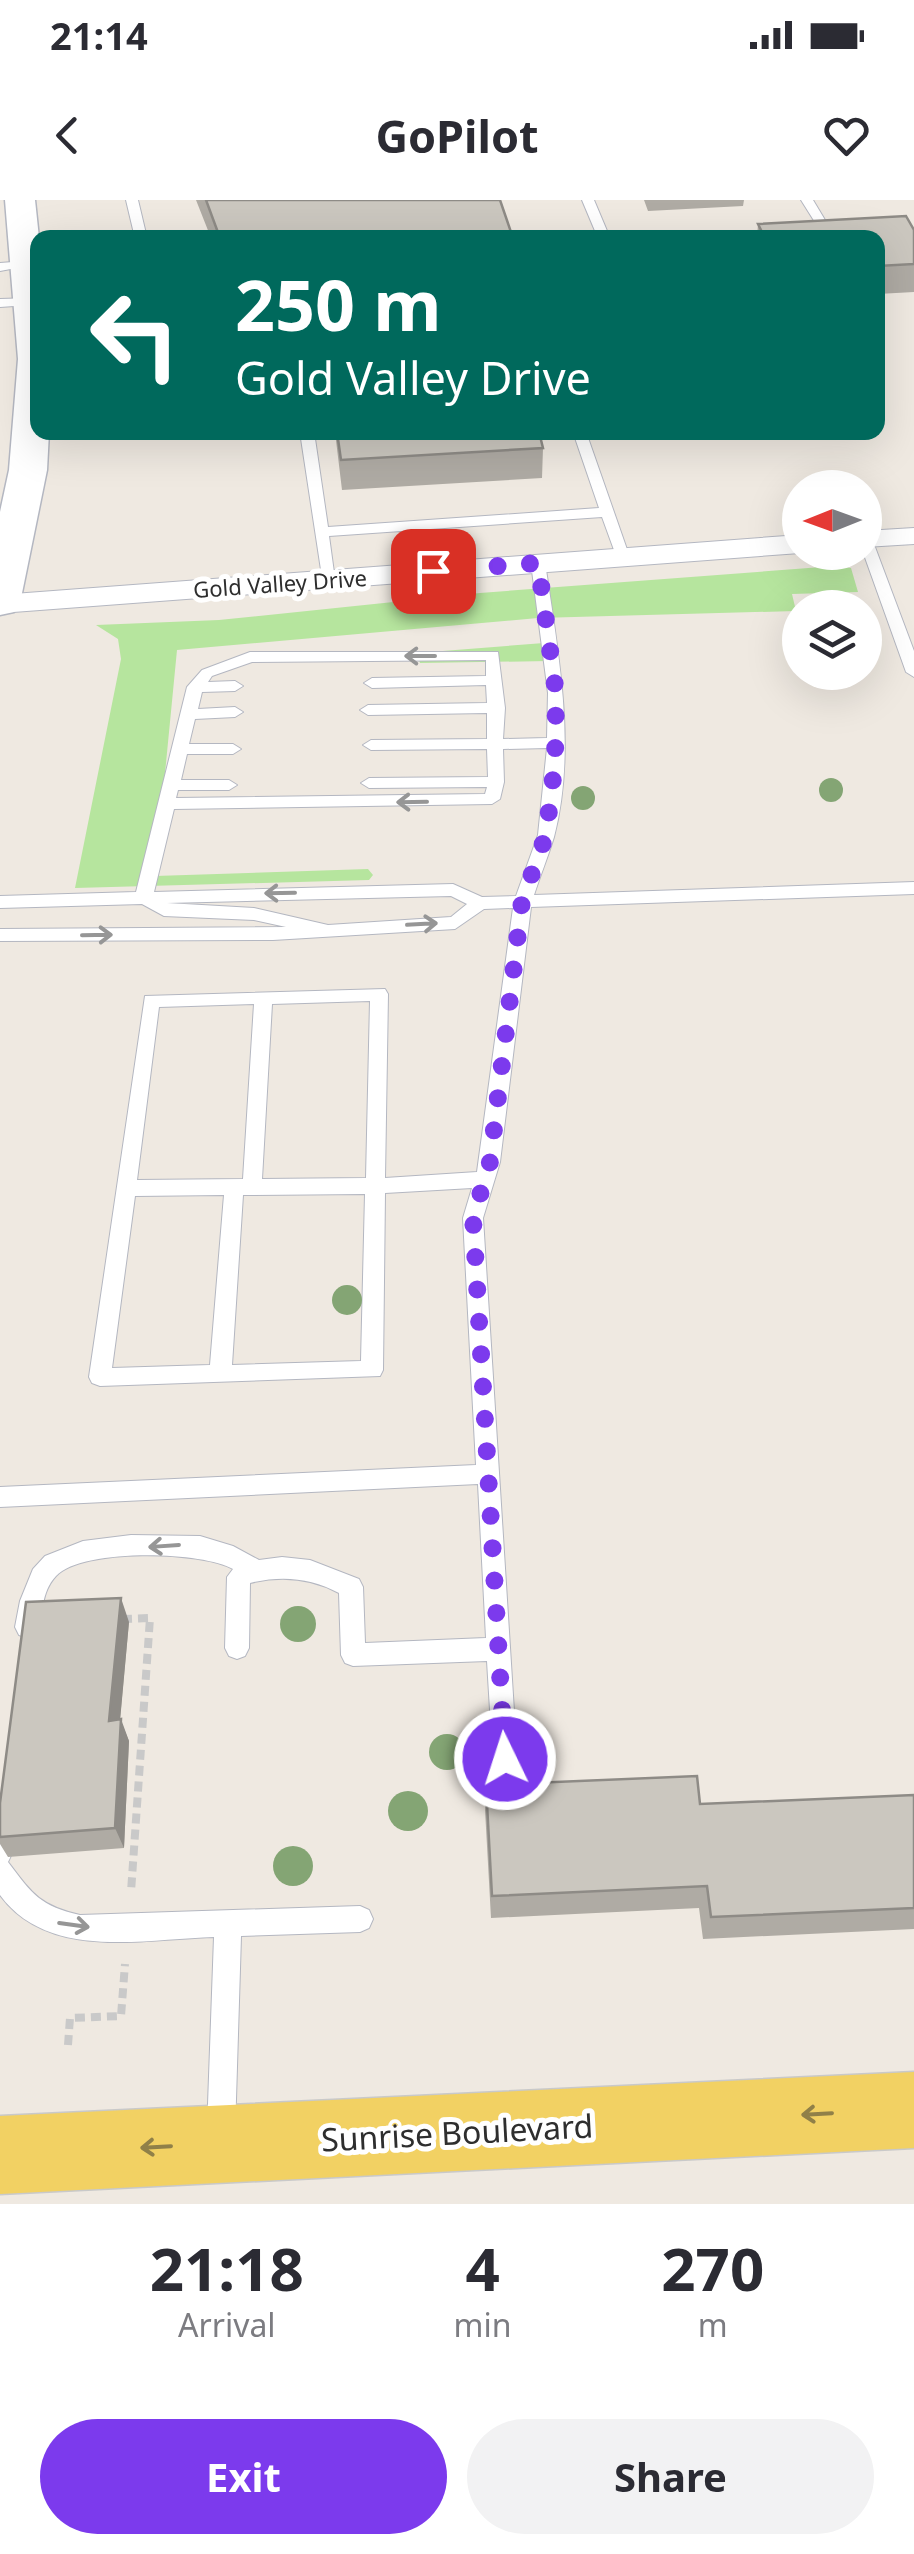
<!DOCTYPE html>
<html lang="en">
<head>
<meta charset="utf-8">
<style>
	:root { --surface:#fff; --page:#f2f2f3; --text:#2b2b33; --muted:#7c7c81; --accent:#7c3aed }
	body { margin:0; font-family:"Noto Sans",sans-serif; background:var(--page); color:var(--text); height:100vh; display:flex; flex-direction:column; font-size:38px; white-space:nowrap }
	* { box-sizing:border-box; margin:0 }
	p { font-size:32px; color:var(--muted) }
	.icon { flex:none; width:55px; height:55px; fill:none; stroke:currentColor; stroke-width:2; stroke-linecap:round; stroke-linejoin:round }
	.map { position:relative; height:2004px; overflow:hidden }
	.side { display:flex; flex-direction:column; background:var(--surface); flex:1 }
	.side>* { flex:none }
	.hud { position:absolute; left:30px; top:30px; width:855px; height:210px; border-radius:20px; box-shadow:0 10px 40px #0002; background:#00695c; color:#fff; overflow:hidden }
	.needle { width:65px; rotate:269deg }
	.buttons { position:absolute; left:782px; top:270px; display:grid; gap:20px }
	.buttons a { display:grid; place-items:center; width:100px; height:100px; border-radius:50%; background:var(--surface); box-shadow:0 10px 40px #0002; font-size:50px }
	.pin { position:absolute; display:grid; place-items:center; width:85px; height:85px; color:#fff; margin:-42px; border-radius:20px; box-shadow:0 5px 15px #0006 }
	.me { position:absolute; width:110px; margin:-55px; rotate:356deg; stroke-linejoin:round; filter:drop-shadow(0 0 8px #0008) }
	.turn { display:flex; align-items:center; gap:35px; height:210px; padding:0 40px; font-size:45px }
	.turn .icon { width:130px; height:130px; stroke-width:2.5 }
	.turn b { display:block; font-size:70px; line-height:85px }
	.eta { display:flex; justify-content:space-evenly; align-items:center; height:170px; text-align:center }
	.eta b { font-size:60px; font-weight:700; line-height:70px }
	.primary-button { display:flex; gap:20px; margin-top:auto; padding:20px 40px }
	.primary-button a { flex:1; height:115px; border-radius:60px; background:var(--accent); color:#fff; font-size:40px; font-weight:700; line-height:115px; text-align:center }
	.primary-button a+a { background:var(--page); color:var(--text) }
	.status { display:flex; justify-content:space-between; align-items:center; height:70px; padding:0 50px; background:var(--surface); direction:ltr }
	.status svg { height:28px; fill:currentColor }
	header { display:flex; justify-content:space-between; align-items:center; height:130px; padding:0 40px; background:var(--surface); font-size:45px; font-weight:700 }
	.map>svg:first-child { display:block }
	.green { fill:#b6e59e }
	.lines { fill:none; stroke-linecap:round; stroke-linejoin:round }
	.lane-casing { stroke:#b4b7c1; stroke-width:2 }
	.street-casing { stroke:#b4b7c1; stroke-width:2 }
	.secondary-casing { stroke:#b4b7c1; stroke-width:3 }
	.primary-casing { stroke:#c9c9c9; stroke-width:3 }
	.path { stroke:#c9c9c9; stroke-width:8; stroke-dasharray:10 6; stroke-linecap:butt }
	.lane { fill:#fff; fill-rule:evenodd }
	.street { fill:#fff; fill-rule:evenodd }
	.secondary { fill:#fff; fill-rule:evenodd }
	.primary { fill:#f2d163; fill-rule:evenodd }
	.tree { fill:#84a574 }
	.wall { fill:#afaba4 }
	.shaded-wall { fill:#8e8b86 }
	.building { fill:#cbc7bf; stroke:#8e8b86; stroke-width:2.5 }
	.oneway { stroke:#969696 }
	.oneway2 { stroke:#908048 }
	.route { stroke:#7c3aed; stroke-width:18; stroke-dasharray:0 32.4 }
	.labels { text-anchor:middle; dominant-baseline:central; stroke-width:10; stroke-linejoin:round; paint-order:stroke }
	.far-street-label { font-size:22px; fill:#2e2e2e; stroke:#fff }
	.near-street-label { font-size:32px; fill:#2e2e2e; stroke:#fff }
</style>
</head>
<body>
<div class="status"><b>21:14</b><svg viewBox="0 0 49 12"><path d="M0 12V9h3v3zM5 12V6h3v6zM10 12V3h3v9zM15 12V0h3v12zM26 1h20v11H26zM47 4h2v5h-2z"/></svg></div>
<header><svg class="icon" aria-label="back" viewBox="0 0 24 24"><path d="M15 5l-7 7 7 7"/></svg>GoPilot<svg class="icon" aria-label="heart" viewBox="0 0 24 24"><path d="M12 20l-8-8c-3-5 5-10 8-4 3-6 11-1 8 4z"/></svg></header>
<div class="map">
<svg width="914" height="2004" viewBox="0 0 914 2004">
	<rect width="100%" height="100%" fill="#efe9e1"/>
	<path class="green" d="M835,366L851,368L858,392L792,394L796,411L538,418L177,450L155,676L368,669L373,675L369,680L75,688L121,459L118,439L96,425L219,420L480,393Z
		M544,443L549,461L420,463L417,453Z"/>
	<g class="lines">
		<g class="lane-casing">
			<path id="lane" d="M126,0H138L147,38H135Z
				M582,0H594L610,38H598Z
				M801,0H813L831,30L829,32L808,33V29L818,27Z
				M783,30L789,33L787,35L727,38Z
				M0,63L26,61L32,65L0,71Z
				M33,98L35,101L29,105L0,107V99Z
				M300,232H314L328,327L599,308L573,232H586L630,358L618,361L602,317L329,336L335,380L323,383Z
				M865,335L872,339L914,451V477L906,472L863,352Z
				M538,359L545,363C558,451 577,549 554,637C548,657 540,676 534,695L914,682V694L531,707L500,962L483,1018L517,1559L514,1568L505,1571L496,1568L493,1559L487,1461L353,1466L345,1463L341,1455L339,1393C311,1378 282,1375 250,1383L249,1448L245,1456L237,1459L229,1456L225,1448L227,1377L233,1369C201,1351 82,1348 56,1376C40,1393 44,1415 35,1435L27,1438L19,1435L15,1427L20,1401L33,1369L45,1356L83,1341L131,1335L200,1336L233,1346L259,1360L282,1357L310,1360L359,1379L363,1387L365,1443L486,1438L478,1284L0,1307V1287L476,1265L463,1018L472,988L385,993L383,1170L380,1176L100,1186L92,1183L89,1177L145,796L385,789L388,794L385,978L477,972L513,708L484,709L455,729L273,740L0,741V729L286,727L254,720L164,716L142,704L0,708V696L136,692L187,487L202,470L250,452H498L505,508L503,539L547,538L548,493L531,363ZM486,460V476L372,478L364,483L372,488L486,485L487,503L368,505L360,510L368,515L487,513V539L371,540L363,545L371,550L487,549L488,577L369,578L361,583L369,588L487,587L485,594L176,598L178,590H229L237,585L229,580H181L187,554H233L241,549L233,544H189L195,519L235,517L243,512L235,507L198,509L202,492L235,491L243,486L235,481L208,482L212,476L252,462ZM547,548L538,635L516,696L482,697L453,684L154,692L174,609L492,604L500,599L504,582L503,549ZM451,696L467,704L451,717L328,725L254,708L167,703ZM370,801L366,978L262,979L272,804ZM254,804L243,979L137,980L159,807ZM365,994L361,1161L232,1165L243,995ZM224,995L210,1165L112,1168L135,996Z
				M4,1607L13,1611C19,1626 15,1649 8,1662C32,1694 40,1706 80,1715L360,1706L369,1710L373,1719L369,1728L360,1732L241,1736L235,1932L231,1942L221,1946L211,1942L207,1932L214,1737C144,1739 48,1761 0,1695V1609Z"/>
		</g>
		<g class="street-casing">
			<path id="street" d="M914,328V344L865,347V331Z
				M800,335V353L0,413V395Z"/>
		</g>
		<g class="secondary-casing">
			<path id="secondary" d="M5,0H35L39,38L38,232H49L47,270L20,403L14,412L0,415V312L9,270L18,159Z"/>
		</g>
		<g class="primary-casing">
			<path id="primary" d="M914,1872V1948L0,1994V1916Z"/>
		</g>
		<path class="path" d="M122,1419L150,1418L131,1692
			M68,1845L70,1818L121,1816L125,1764"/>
		<use href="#lane" class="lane"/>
		<use href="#street" class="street"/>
		<use href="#secondary" class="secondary"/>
		<use href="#primary" class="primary"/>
	</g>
	<g class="tree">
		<circle cx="831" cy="590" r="12"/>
		<circle cx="583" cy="598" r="12"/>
		<circle cx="347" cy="1100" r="15"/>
		<circle cx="298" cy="1424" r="18"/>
		<circle cx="447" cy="1552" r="18"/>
		<circle cx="408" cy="1611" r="20"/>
		<circle cx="293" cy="1666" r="20"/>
	</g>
	<path class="wall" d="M196,0H500L513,38H211Z
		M644,0H744L743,6L648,11Z
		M758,24L914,30V92L878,94V38H757Z
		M335,232H539L543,248L542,278L342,290Z
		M129,1422L120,1519L129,1541L124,1648L8,1657L0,1644V1603Z
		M486,1585L700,1604L914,1595V1729L703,1739L699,1708L491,1718L485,1610Z"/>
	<path class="shaded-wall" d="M121,1398L129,1422L118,1543L109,1521Z
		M121,1519L129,1541L124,1648L115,1628Z"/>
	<path class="building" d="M206,0H500L513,38H220Z
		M906,16L914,30V64L878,66V38H765L758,24Z
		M337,232H539L543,248L341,260Z
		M121,1398L109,1521L121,1519L115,1628L0,1637V1603L26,1402Z
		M697,1576L700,1604L914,1595V1708L711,1717L707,1686L492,1696L486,1585Z"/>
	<defs><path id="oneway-shaft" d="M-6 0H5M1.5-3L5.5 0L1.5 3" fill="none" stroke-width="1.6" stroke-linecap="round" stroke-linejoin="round" transform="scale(2.5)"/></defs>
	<g class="oneway">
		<use href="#oneway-shaft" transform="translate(420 456) rotate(180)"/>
		<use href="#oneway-shaft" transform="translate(412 602) rotate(179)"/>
		<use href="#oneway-shaft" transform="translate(280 693) rotate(179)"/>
		<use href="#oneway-shaft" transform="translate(422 724) rotate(-3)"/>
		<use href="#oneway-shaft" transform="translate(97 735) rotate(-1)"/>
		<use href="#oneway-shaft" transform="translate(164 1346) rotate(176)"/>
		<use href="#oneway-shaft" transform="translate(74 1725) rotate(8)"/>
	</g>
	<g class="oneway2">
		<use href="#oneway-shaft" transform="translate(817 1914) rotate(177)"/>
		<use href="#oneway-shaft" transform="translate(156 1947) rotate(177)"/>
	</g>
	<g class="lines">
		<path class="route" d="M433,371L538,363L556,493L555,562L546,635L522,701L490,962L473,1018L505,1559"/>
	</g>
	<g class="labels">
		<g class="far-street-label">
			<text transform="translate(280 383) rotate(-4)">Gold Valley Drive</text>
		</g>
		<g class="near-street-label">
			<text transform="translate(457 1932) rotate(-3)">Sunrise Boulevard</text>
		</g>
	</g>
</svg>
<div class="buttons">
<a><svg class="needle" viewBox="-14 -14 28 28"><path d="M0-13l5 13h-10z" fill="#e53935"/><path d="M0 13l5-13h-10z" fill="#7c7c81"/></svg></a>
<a><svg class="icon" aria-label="layers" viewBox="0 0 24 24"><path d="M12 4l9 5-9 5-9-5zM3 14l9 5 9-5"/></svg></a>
</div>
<div class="pin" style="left:433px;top:371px;background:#d93025"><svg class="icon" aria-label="arrive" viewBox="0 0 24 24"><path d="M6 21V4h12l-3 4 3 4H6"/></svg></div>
<svg class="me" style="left:505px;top:1559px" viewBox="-20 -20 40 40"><circle r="17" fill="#7c3aed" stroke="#fff" stroke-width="3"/><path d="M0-11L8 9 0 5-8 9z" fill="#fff"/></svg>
<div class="hud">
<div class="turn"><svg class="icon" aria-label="left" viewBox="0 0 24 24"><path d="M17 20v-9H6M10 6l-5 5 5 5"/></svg><div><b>250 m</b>Gold Valley Drive</div></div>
</div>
</div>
<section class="side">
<div class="eta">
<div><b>21:18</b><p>Arrival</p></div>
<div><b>4</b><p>min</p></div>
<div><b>270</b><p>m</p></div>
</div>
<div class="primary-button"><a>Exit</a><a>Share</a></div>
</section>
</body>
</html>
